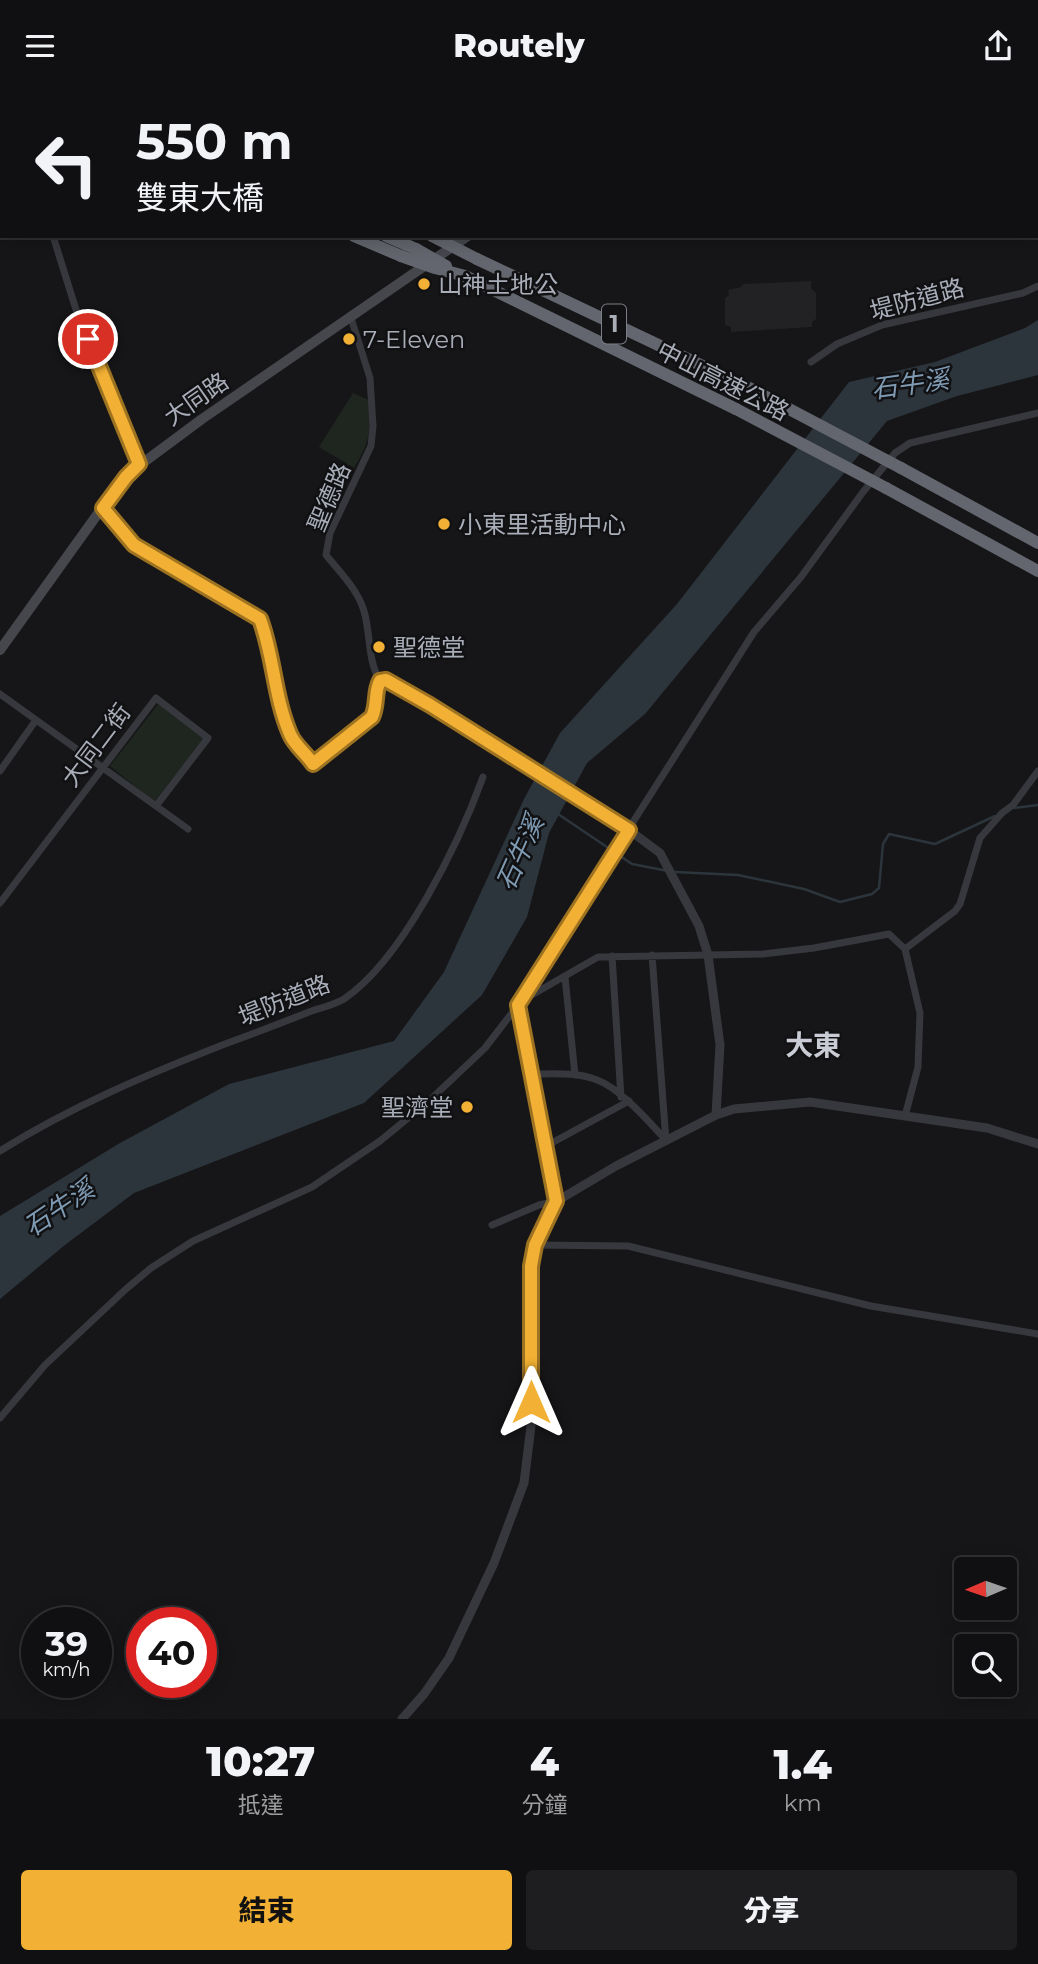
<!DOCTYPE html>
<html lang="zh-TW">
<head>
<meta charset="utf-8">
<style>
	:root { --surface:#101012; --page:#1e1e20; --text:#f1f3f6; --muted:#9c9d9f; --line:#303032; --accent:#f2b134 }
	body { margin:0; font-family:Montserrat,"Noto Sans TC",sans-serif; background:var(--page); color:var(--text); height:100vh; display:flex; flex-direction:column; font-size:26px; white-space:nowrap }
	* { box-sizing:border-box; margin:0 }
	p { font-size:23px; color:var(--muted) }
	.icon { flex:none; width:38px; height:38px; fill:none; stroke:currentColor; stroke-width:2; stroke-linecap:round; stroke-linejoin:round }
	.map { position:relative; height:1628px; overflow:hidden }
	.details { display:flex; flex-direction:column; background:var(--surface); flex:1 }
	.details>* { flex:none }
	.hud { position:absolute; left:0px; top:0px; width:1040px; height:147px; box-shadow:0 4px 18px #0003,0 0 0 2px var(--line); background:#101012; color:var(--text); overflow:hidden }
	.needle { width:46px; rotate:268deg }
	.buttons { position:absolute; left:954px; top:1466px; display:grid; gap:14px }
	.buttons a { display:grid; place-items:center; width:63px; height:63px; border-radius:7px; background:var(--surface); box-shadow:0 4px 18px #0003,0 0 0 2px var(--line); font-size:35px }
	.speed { position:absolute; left:21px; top:1516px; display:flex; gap:14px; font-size:35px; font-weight:700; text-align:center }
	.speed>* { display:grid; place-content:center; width:91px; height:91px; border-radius:50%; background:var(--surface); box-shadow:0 4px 18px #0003,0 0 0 2px var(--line); line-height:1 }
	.speed small { font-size:18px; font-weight:400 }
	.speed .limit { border:10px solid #d22; background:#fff; color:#111 }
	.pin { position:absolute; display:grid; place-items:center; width:60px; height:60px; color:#fff; margin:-30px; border:4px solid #fff; border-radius:50%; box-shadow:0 2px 7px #0007 }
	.me { position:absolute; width:77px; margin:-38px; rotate:0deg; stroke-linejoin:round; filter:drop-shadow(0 0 5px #0008) }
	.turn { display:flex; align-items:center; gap:24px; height:147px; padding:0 21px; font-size:32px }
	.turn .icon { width:91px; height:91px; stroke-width:2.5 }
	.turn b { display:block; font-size:49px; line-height:60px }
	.eta { display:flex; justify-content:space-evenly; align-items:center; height:119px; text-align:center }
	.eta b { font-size:42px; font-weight:800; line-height:49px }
	.cta { display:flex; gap:14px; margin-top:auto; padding:14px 21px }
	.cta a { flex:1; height:80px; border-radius:7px; background:var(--accent); color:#111; font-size:28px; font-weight:800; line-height:80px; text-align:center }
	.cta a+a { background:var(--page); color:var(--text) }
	header { display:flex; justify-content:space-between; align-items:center; height:91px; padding:0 21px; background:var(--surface); font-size:32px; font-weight:800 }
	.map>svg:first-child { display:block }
	.built { fill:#222225 }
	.green { fill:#1e261f }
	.water { fill:#2c353c }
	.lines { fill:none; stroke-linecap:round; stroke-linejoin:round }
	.stream { stroke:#2c353c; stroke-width:2.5 }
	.minor { stroke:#37383d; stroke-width:7 }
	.tertiary { stroke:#37383d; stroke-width:9 }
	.secondary { stroke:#45474d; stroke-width:10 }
	.motorway { stroke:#63666e; stroke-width:12 }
	.motorway-bridge { stroke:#63666e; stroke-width:12 }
	.route-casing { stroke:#9d7322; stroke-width:18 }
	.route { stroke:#f2b134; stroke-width:12 }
	.poi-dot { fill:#f2b134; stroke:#111113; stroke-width:2.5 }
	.labels { text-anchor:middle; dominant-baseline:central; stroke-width:5; stroke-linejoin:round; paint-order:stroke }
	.shield { fill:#111113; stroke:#7b7e86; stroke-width:2 }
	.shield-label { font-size:23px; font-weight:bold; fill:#a8adb8 }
	.poi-label { font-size:24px; fill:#a8adb8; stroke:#111113; text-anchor:start }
	.street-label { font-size:24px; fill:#a8adb8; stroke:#111113 }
	.water-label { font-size:26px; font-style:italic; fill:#7f9bb3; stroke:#111113 }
	.quarter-label { font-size:28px; font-weight:bold; fill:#c9ccd4; stroke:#111113 }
</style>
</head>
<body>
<header><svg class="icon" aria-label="menu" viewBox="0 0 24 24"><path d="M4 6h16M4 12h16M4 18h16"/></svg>Routely<svg class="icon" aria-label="share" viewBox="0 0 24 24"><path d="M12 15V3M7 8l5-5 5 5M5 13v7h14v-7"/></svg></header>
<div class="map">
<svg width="1038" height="1628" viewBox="0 0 1038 1628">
	<rect width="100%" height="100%" fill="#161618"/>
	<path class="built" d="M811,190V197L816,202V228L812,231V236L731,241V236L725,234V207L729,204L728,199L741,196L743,193Z"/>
	<path class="green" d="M353,302L369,309C370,342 371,349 354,377L319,356Z
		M159,612L204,648L154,711L110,675Z"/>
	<path class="water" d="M1038,229V284L957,305L887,330L645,623L587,672L549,742L527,826L482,904L364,1012L134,1102L65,1154L0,1208V1125L120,1052L229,993L394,950L444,881L524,708L560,642L677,513L849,291L935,271L1025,237Z"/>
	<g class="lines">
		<path class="stream" d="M1014,717L1038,714
			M558,723L632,773L668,780
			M675,781L738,784L804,798L840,811L872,803L879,797L883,753L889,743L935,753L995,725"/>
		<path class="minor" d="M647,0L650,2
			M53,145L78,225L139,373
			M351,227L370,287L373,335L371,355L330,442L326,464C340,481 358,499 364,520C371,544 367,568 380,590
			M811,271L837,253L882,234L1023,202L1038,195
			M0,603L188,738
			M0,680L36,629
			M0,812L156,607L208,647L156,715
			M905,858L955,820L960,813L980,747L1002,722L1013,714L1038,680
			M652,864L666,1050
			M612,865L621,1006
			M565,886L575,984
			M523,908L612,764L754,541L801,486L863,401L895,362L910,352L1038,322
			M532,983C553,983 577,981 597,989C620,997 649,1031 666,1049
			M546,1055L629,1010
			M0,1060C70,1016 148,983 225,953C253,943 281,932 309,921C320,917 334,914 344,908C403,868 459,752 483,686
			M492,1134L539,1114L557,1110L518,914L523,909L598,866L763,863L814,857L889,843L905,858L920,922L918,976L905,1025
			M535,1154L628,1155L871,1215L1038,1243
			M0,1327L45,1274L126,1198L151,1177L193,1150L312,1096L380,1050L430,1009L485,957L518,914"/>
		<path class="tertiary" d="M103,417L134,454L260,528C274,565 274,607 290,643C295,655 306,662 313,673L372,626C378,614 374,601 380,590L386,589L400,596L629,739L660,762L699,835L708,864L720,954L716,1024
			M402,1628L424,1603L449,1567L494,1472L524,1392L531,1335V1175L535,1154L557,1110L616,1075L716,1024L734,1018L810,1011L987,1037L1038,1053"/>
		<path class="secondary" d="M702,2L705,0
			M0,559L112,403L136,377L202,328L468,145"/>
		<path class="motorway" d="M46,0L50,2
			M90,0L94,2
			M197,0L198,2
			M0,2L2,3
			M0,57H2
			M354,145L401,165
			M386,145L416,158
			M477,168L751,298
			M465,185L736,318
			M901,377L1038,452
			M886,397L1038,480"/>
		<path class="motorway-bridge" d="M432,145L477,168
			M416,158L446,175
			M401,165L435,177L465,185
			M751,298L901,377
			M736,318L886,397"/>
	</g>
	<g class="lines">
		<g class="route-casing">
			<path id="route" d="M88,248L139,373L126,386L103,417L134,454L260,528C274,565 274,606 290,643C295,655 306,662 313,673L372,626C378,613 374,601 380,590L386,589L430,614L629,739L518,914L556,1110L535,1154L531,1175V1311"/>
		</g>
		<use href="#route" class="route"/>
	</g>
	<g class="poi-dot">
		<circle cx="424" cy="193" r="7"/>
		<circle cx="349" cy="248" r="7"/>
		<circle cx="444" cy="433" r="7"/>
		<circle cx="379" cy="556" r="7"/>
		<circle cx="467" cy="1016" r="7"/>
	</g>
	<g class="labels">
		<rect class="shield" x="602" y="213.5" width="24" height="39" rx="5"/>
		<g class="shield-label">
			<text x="614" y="233">1</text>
		</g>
		<g class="poi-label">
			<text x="438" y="193">山神土地公</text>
			<text x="363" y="248">7-Eleven</text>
			<text x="458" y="433">小東里活動中心</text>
			<text x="393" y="556">聖德堂</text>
			<text x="453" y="1016" text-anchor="end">聖濟堂</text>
		</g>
		<g class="street-label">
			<text transform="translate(917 208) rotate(-15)">堤防道路</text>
			<text transform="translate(723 290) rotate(27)">中山高速公路</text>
			<text transform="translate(196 308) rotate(-35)">大同路</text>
			<text transform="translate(329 406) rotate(-67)">聖德路</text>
			<text transform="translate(96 654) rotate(-53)">大同二街</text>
			<text transform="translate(284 909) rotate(-22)">堤防道路</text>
		</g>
		<g class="water-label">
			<text transform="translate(910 293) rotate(-8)">石牛溪</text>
			<text transform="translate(520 762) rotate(-66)">石牛溪</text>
			<text transform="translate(59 1117) rotate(-34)">石牛溪</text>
		</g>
		<g class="quarter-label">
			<text x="813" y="954">大東</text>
		</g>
	</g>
</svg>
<div class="buttons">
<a><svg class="needle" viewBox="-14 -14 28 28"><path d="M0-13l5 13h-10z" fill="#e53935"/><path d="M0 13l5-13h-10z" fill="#9c9d9f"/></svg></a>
<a><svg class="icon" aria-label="search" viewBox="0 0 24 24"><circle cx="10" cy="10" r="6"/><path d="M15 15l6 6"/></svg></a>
</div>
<div class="speed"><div>39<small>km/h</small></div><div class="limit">40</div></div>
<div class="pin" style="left:88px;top:248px;background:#d93025"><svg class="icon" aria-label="arrive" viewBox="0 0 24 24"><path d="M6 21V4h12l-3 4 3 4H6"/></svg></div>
<svg class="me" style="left:531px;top:1311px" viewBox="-20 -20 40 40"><path d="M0-17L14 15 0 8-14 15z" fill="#f2b134" stroke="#fff" stroke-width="4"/></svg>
<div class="hud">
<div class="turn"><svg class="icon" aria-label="left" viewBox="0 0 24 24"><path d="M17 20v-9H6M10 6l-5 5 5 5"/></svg><div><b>550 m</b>雙東大橋</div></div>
</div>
</div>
<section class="details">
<div class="eta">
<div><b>10:27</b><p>抵達</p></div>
<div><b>4</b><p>分鐘</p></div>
<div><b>1.4</b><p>km</p></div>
</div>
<div class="cta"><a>結束</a><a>分享</a></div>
</section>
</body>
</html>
